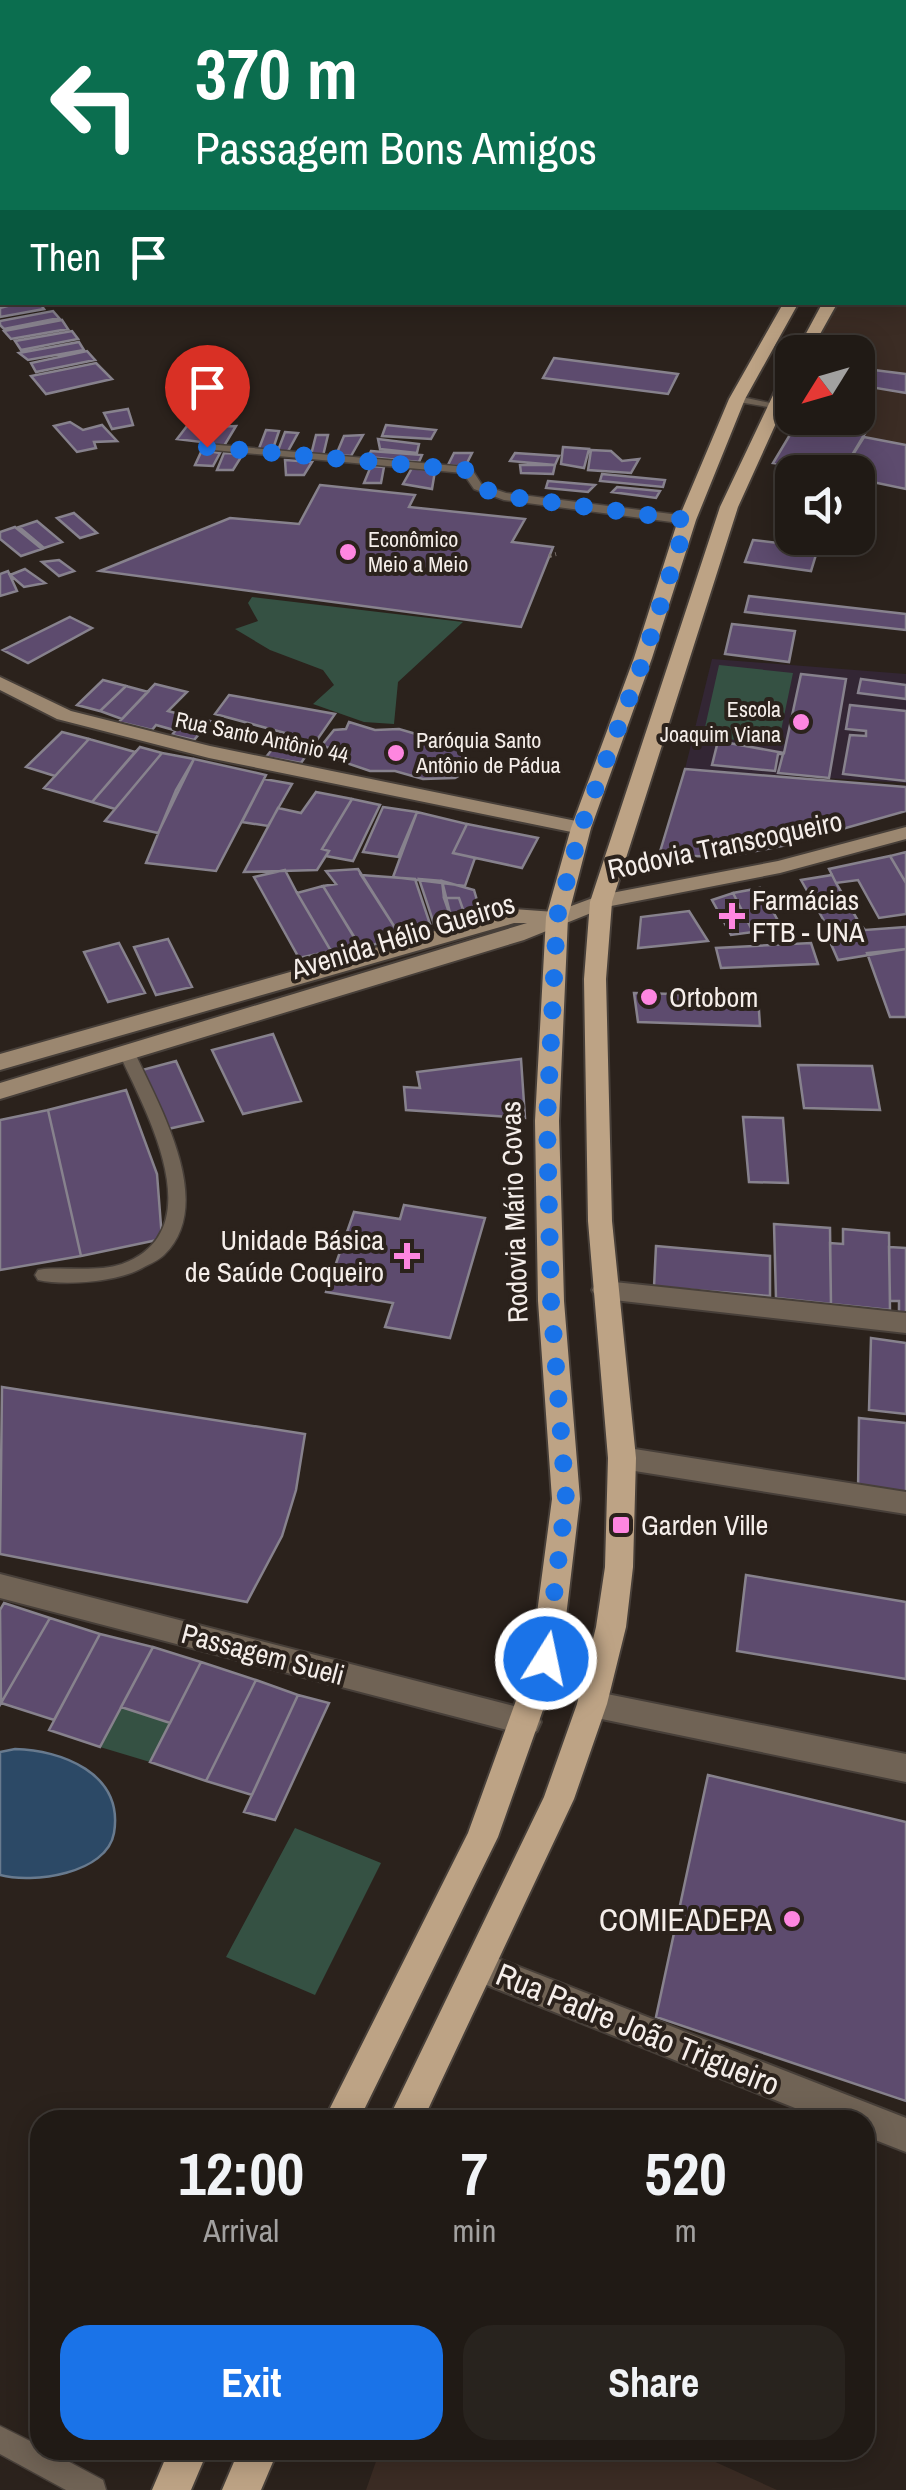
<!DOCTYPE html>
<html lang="en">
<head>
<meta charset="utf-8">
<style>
	:root { --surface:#201a15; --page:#28231e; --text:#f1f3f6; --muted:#a2a1a0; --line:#3d3834; --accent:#1a73e8 }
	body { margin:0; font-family:"Archivo Narrow",sans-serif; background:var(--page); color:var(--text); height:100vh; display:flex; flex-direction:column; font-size:38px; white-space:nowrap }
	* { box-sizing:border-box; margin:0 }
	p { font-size:32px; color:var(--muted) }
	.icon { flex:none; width:55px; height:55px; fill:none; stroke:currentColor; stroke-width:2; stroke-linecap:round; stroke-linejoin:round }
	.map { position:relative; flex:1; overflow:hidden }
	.side { position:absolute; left:30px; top:2110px; width:845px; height:350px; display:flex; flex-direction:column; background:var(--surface); border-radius:30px; box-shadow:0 5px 25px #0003,0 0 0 2px var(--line) }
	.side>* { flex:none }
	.banner { position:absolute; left:0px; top:0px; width:908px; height:305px; box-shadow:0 5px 25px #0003,0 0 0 2px var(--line); background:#0b6e4f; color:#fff; overflow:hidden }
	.needle { width:65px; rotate:233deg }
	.controls { position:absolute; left:775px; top:335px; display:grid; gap:20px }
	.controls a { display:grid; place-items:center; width:100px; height:100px; border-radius:20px; background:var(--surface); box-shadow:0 5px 25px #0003,0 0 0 2px var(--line); font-size:50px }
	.pin { position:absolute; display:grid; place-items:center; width:85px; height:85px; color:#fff; margin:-102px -42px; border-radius:50% 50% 50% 0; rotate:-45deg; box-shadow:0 0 10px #0007 }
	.pin .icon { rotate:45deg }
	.me { position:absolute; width:110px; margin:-55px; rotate:10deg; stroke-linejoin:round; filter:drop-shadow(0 0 8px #0008) }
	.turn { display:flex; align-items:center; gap:35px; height:210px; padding:0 30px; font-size:45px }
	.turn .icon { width:130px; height:130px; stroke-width:2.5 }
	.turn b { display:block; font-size:70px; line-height:85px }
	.then { display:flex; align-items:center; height:95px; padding:0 30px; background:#0003; gap:20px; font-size:38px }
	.eta { display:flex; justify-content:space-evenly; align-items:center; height:170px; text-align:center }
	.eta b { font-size:60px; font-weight:800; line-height:70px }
	.primary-button { display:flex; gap:20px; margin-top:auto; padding:20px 30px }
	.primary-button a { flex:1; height:115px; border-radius:30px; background:var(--accent); color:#fff; font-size:40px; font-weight:800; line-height:115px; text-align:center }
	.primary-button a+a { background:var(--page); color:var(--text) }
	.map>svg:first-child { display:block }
	.built { fill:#3b2c24 }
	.education { fill:#332634 }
	.green { fill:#355143 }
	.water { fill:#2c4966; stroke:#687a8e; stroke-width:2.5 }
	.building { fill:#5d4b6e; stroke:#87828d; stroke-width:2.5 }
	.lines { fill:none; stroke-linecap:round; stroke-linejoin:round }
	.lane-casing { stroke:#473f39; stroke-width:3 }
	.street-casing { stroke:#473f39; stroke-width:4 }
	.secondary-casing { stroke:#473f39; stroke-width:4 }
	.primary-casing { stroke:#473f39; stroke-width:4 }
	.path { stroke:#817974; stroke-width:4; stroke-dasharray:2.5 4; stroke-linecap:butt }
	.lane { fill:#706355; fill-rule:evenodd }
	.street { fill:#706355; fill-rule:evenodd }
	.secondary { fill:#9b8770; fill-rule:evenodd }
	.primary { fill:#bda385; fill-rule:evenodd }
	.route { stroke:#1a73e8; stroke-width:18; stroke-dasharray:0 32.4 }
	.poi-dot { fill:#fe86e0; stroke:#2b221c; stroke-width:4 }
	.labels { text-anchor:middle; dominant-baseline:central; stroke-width:8; stroke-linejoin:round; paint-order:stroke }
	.far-poi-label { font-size:22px; fill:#f5eeea; stroke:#2b221c; text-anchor:start }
	.far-street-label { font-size:22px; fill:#f5eeea; stroke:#2b221c }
	.street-label { font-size:28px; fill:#f5eeea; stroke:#2b221c }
	.poi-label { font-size:28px; fill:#f5eeea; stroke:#2b221c; text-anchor:start }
	.near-poi-label { font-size:32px; fill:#f5eeea; stroke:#2b221c; text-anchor:end }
	.near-street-label { font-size:32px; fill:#f5eeea; stroke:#2b221c }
</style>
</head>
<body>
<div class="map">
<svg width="906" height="2490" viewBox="0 0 906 2490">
	<rect width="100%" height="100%" fill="#2b221c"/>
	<path class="built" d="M906,186V489L858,479V472H821L773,463L800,418H858V352H809L838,303L905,302Z
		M380,2450H689L777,2490H366Z"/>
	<path class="education" d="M712,659L906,674V783L685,769Z"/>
	<path class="green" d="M252,597L463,622L398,682L394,724L364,722L313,704L334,685L323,670L270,650L235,629L258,621L248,603Z
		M719,665L793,673L778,745L703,736Z
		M121,1707L170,1723L150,1762L100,1747Z
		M295,1828L381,1863L315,1995L226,1957Z"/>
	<path class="water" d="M15,1749C61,1750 124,1773 114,1833C107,1874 32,1884 0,1875V1752Z"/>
	<path class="building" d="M22,302H39L44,309L0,317V308Z
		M53,311L59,318L4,329L0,325V321Z
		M62,320L68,329L11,339L4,331Z
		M72,331L78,339L21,350L15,341Z
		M79,342L84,350L28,360L19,353Z
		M87,351L95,360L36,372L31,363Z
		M554,358L678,374L668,394L543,378Z
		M96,363L112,379L46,394L31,376Z
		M858,368L906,374V393L858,385Z
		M128,409L133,425L112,429L104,413Z
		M800,418H825L870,425L842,472L773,463Z
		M70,422L83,430L102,425L117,441L94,442L96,448L77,452L54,426Z
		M386,425L436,430L431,439L382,436Z
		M187,426L209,427L201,442L177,439Z
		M236,426L224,446L205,445L209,427Z
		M266,430L279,431L272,452L258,451Z
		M285,432L298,433L287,453H277Z
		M316,435H328L323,456L311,455Z
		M363,435L351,456L336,455L344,436Z
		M864,437L906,445V489L858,479V472H842Z
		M378,439L419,444L417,453L380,449Z
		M563,447L589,449L584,468L561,464Z
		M202,450L220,453L213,466L195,465Z
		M591,450L611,451L622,461L639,459L631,473L588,470Z
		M371,451L422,455L419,462L368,457Z
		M224,453L243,454L233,470H217Z
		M454,453H472L465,467L448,465Z
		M515,453L559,456L555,465L510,461Z
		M285,460L312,462L304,475H286Z
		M520,465H555L553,474L521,473Z
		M371,466L384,467L381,483H364Z
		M412,468L435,471L432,489L403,484Z
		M602,474L665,480L663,487L600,481Z
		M548,481L595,485L588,492L546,488Z
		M320,485L415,495L409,507L525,519L512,542L553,547L521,627L100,571L230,518L299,524Z
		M617,487L660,491L656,498L612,492Z
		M74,513L97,533L80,538L57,518Z
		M37,521L62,542L44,548L19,527Z
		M15,527L42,549L21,556L0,539V532Z
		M753,540L818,548L811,571L745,562Z
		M59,560L74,571L59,576L42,562Z
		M25,569L45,583L24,587L10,575Z
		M8,571L17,591L0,596V574Z
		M749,596L906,614V630L745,612Z
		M70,617L92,628L28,663L3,650Z
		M732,624L795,631L789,662L725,654Z
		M801,674L846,679L829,778L778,773L783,754H778L775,771L712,765L718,741L784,753Z
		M861,679L906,685V699L858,693Z
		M103,680L126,686L100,711L77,705Z
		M155,684L187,692L168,711L187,716L174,730L156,725L152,730L119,722Z
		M126,686L148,692L122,719L100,711Z
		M229,695L335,714L301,763L266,757L285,733L215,714Z
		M850,705L906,711V781L843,774L850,735L866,736V731L846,729Z
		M187,716L210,721L194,740L172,735Z
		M349,722L375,730L399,729L447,743L468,756L470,769L455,778L423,779L395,771H370L329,757L331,749L322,745L334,730L346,729Z
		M62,732L89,739L55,776L26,767Z
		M89,739L135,752L92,802L44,788Z
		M140,747L162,753L115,809L92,802Z
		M162,753L194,759L158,833L105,821Z
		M194,759L266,775L216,871L146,863L176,790Z
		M685,769L906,787V811L782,846L725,857L659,855Z
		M264,779L292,784L268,826L242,822Z
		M316,792L352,799L322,849L329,851L317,870L244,872L278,808L301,813Z
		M352,799L380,805L353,861L326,856L329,851L322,849Z
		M383,807L417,812L398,857L363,852Z
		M417,812L467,824L453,853L475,858L465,886L393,877Z
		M467,824L538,838L522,868L453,853Z
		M906,852V883L890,856Z
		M890,856L906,883V914L879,918L858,880L836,883L829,869Z
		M358,869L399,934L402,939L360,947L323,886L336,884L326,871Z
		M285,870L297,893L331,951L299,958L254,877Z
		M361,875L415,879L430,924L399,934Z
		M832,875L836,883L860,924L828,928L801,880Z
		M419,879L442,881L452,921L434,924Z
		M442,881L474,890L481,914L466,918L459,898H444Z
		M323,886L358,943L331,951L297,893Z
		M760,888L782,928L753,932L733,893Z
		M733,893L753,932L731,935L712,900Z
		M444,898H459L466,918L452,921Z
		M689,911L708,941L638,948L641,917Z
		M860,924L865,930L906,927V949L838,960L824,928Z
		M168,939L192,987L156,995L134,947Z
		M119,943L145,993L108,1002L84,952Z
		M811,943L818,964L721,968L716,948Z
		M906,949V1017H890L867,953Z
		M634,993L758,996L760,1026L638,1022Z
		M273,1034L301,1101L243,1114L212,1050Z
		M521,1059L525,1118L406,1110L404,1087L420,1088L417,1072Z
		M176,1061L203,1121L168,1129L142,1070Z
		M798,1065L872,1066L880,1110L804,1108Z
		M126,1090L157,1174L162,1239L81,1256L48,1110Z
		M48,1110L81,1256L0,1270V1120Z
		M743,1117L783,1118L788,1183L749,1182Z
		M404,1205L485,1218L450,1338L385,1327L393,1303L326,1292L354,1212L400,1219Z
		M774,1224L830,1228L831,1304L776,1298Z
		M843,1229L889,1233L890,1310L831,1304L830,1243L843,1244Z
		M656,1246L770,1256V1296L654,1287Z
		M889,1247L906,1248V1313L899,1312V1301H890Z
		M871,1338L906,1343V1414L869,1410Z
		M2,1387L305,1434L296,1490L282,1536L247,1602L0,1554Z
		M859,1418L906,1423V1499L858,1493Z
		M746,1575L906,1602V1679L737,1651Z
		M4,1603L50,1618L1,1703L0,1610Z
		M50,1618L100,1634L54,1720L1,1703Z
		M100,1634L153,1647L100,1747L49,1730Z
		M153,1647L201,1662L170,1723L121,1707Z
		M201,1662L256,1680L206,1781L150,1762Z
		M256,1680L298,1695L252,1795L206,1781Z
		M298,1695L329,1703L275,1820L244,1812Z
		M708,1775L906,1822V2101L656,2017Z"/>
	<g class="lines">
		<g class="lane-casing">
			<path id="lane" d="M905,34L906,35V41L905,40Z
				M905,77H906V83H905Z
				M0,89H2V95H0Z
				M0,299L7,302L6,304L0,305Z
				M737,396L780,405L774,408L733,401V397Z
				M207,444L467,467L471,468L482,485L506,493L687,516L693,520L687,524L504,500L474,489L463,473L203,449V445Z
				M127,1048L135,1053C159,1106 217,1204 164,1255C159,1260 150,1264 144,1267C120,1282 65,1286 38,1280L35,1275L38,1270L44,1269C68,1267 98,1272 122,1264C214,1230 145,1111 119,1053Z
				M0,2426L40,2446V2450H47L103,2480L106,2490H66L0,2454Z"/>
		</g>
		<g class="street-casing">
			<path id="street" d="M553,0H574L576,2H555Z
				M0,14L2,15V22H0Z
				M605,1281L906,1313V1333L605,1299L596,1297L592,1290L596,1283Z
				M622,1447L906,1492V1514L622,1469L612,1466L608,1458L612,1450Z
				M0,1574L526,1709L537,1713L541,1722L537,1731L526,1735L0,1598Z
				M592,1691L906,1754V1782L592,1717L581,1713L577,1704L581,1695Z
				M481,1952L906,2118V2152L865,2136V2120H825L469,1978L465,1967L469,1956Z"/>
		</g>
		<g class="secondary-casing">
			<path id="secondary" d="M2,30V38L0,39V31Z
				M905,96H906V104H905Z
				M0,677L71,711L210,746L581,822L591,828L581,834L209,758L57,719L0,690Z
				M906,827V839L780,873L606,907L524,940L0,1099V1083L527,923H514L0,1070V1054L513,909L555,912L601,895L778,861Z"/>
		</g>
		<g class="primary-casing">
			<path id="primary" d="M811,0H824L826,2H813Z
				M833,0H846L848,2H835Z
				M905,86H906V97H905Z
				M906,133V152H905V133Z
				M784,302H799L745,399L696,520L652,658L591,828L568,917L559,1121L564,1301L580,1499L561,1659L498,1837L359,2120H324L468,1833L531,1659L552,1499L538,1301L535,1121L546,917L571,828L634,658L678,520L729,399Z
				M823,302H838L810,352H796Z
				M792,367V388L738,507L612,902L606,979L612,1221L636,1458L633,1567L626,1627L607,1704L574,1799L423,2120H388L544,1797L577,1704L596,1627L605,1567L608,1458L588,1221L584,979L590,902L720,507L784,372Z
				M169,2450H208L191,2490H152Z
				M239,2450H278L261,2490H222Z"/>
		</g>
		<path class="path" d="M549,556L556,554"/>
		<use href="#lane" class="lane"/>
		<use href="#street" class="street"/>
		<use href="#secondary" class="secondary"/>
		<use href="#primary" class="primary"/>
	</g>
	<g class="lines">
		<path class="route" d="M207,447L466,470L478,487L504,496L687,520L644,658L581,828L557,917L547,1121L551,1301L566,1499L546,1659"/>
	</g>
	<g class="poi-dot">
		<circle cx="348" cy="552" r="10"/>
		<circle cx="801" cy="722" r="10"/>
		<circle cx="396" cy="753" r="10"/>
		<path d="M727 901h10v10h10v10h-10v10h-10v-10h-10v-10h10z"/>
		<circle cx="649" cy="997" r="10"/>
		<path d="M402 1241h10v10h10v10h-10v10h-10v-10h-10v-10h10z"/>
		<rect x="611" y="1515" width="20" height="20" rx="5"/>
		<circle cx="792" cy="1919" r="10"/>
	</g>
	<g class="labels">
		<g class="far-poi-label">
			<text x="368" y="539">Econômico<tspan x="368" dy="25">Meio a Meio</tspan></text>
			<text x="781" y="709" text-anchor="end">Escola<tspan x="781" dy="25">Joaquim Viana</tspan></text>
			<text x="416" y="740">Paróquia Santo<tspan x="416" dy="25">Antônio de Pádua</tspan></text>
		</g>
		<g class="far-street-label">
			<text transform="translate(262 737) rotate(12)">Rua Santo Antônio 44</text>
		</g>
		<g class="street-label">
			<text transform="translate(725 845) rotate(-12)">Rodovia Transcoqueiro</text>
			<text transform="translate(403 936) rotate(-17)">Avenida Hélio Gueiros</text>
			<text transform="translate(514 1212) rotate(-92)">Rodovia Mário Covas</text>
			<text transform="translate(263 1654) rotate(15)">Passagem Sueli</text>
		</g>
		<g class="poi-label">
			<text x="752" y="900">Farmácias<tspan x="752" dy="32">FTB - UNA</tspan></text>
			<text x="669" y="997">Ortobom</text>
			<text x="384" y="1240" text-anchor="end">Unidade Básica<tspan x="384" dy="32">de Saúde Coqueiro</tspan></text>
			<text x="641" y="1525">Garden Ville</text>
		</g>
		<g class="near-poi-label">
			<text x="772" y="1919">COMIEADEPA</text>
		</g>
		<g class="near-street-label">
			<text transform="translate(638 2029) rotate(22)">Rua Padre João Trigueiro</text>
		</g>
	</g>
</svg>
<div class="controls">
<a><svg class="needle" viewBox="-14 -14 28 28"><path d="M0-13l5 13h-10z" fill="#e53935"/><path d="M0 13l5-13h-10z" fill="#a2a1a0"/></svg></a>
<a><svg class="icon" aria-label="sound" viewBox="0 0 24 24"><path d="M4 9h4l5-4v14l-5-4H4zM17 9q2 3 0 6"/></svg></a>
</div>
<div class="pin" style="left:207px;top:447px;background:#d93025"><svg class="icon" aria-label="arrive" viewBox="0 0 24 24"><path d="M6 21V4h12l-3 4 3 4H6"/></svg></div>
<svg class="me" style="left:546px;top:1659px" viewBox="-20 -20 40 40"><circle r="17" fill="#1a73e8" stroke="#fff" stroke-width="3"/><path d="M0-11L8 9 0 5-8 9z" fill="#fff"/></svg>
<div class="banner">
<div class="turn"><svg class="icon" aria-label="left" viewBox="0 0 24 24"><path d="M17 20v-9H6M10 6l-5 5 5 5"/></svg><div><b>370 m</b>Passagem Bons Amigos</div></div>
<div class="then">Then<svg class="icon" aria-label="arrive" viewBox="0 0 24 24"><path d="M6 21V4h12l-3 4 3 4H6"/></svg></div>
</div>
<section class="side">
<div class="eta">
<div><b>12:00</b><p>Arrival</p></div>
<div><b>7</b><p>min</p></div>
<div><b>520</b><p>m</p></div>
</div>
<div class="primary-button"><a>Exit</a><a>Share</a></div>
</section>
</div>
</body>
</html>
